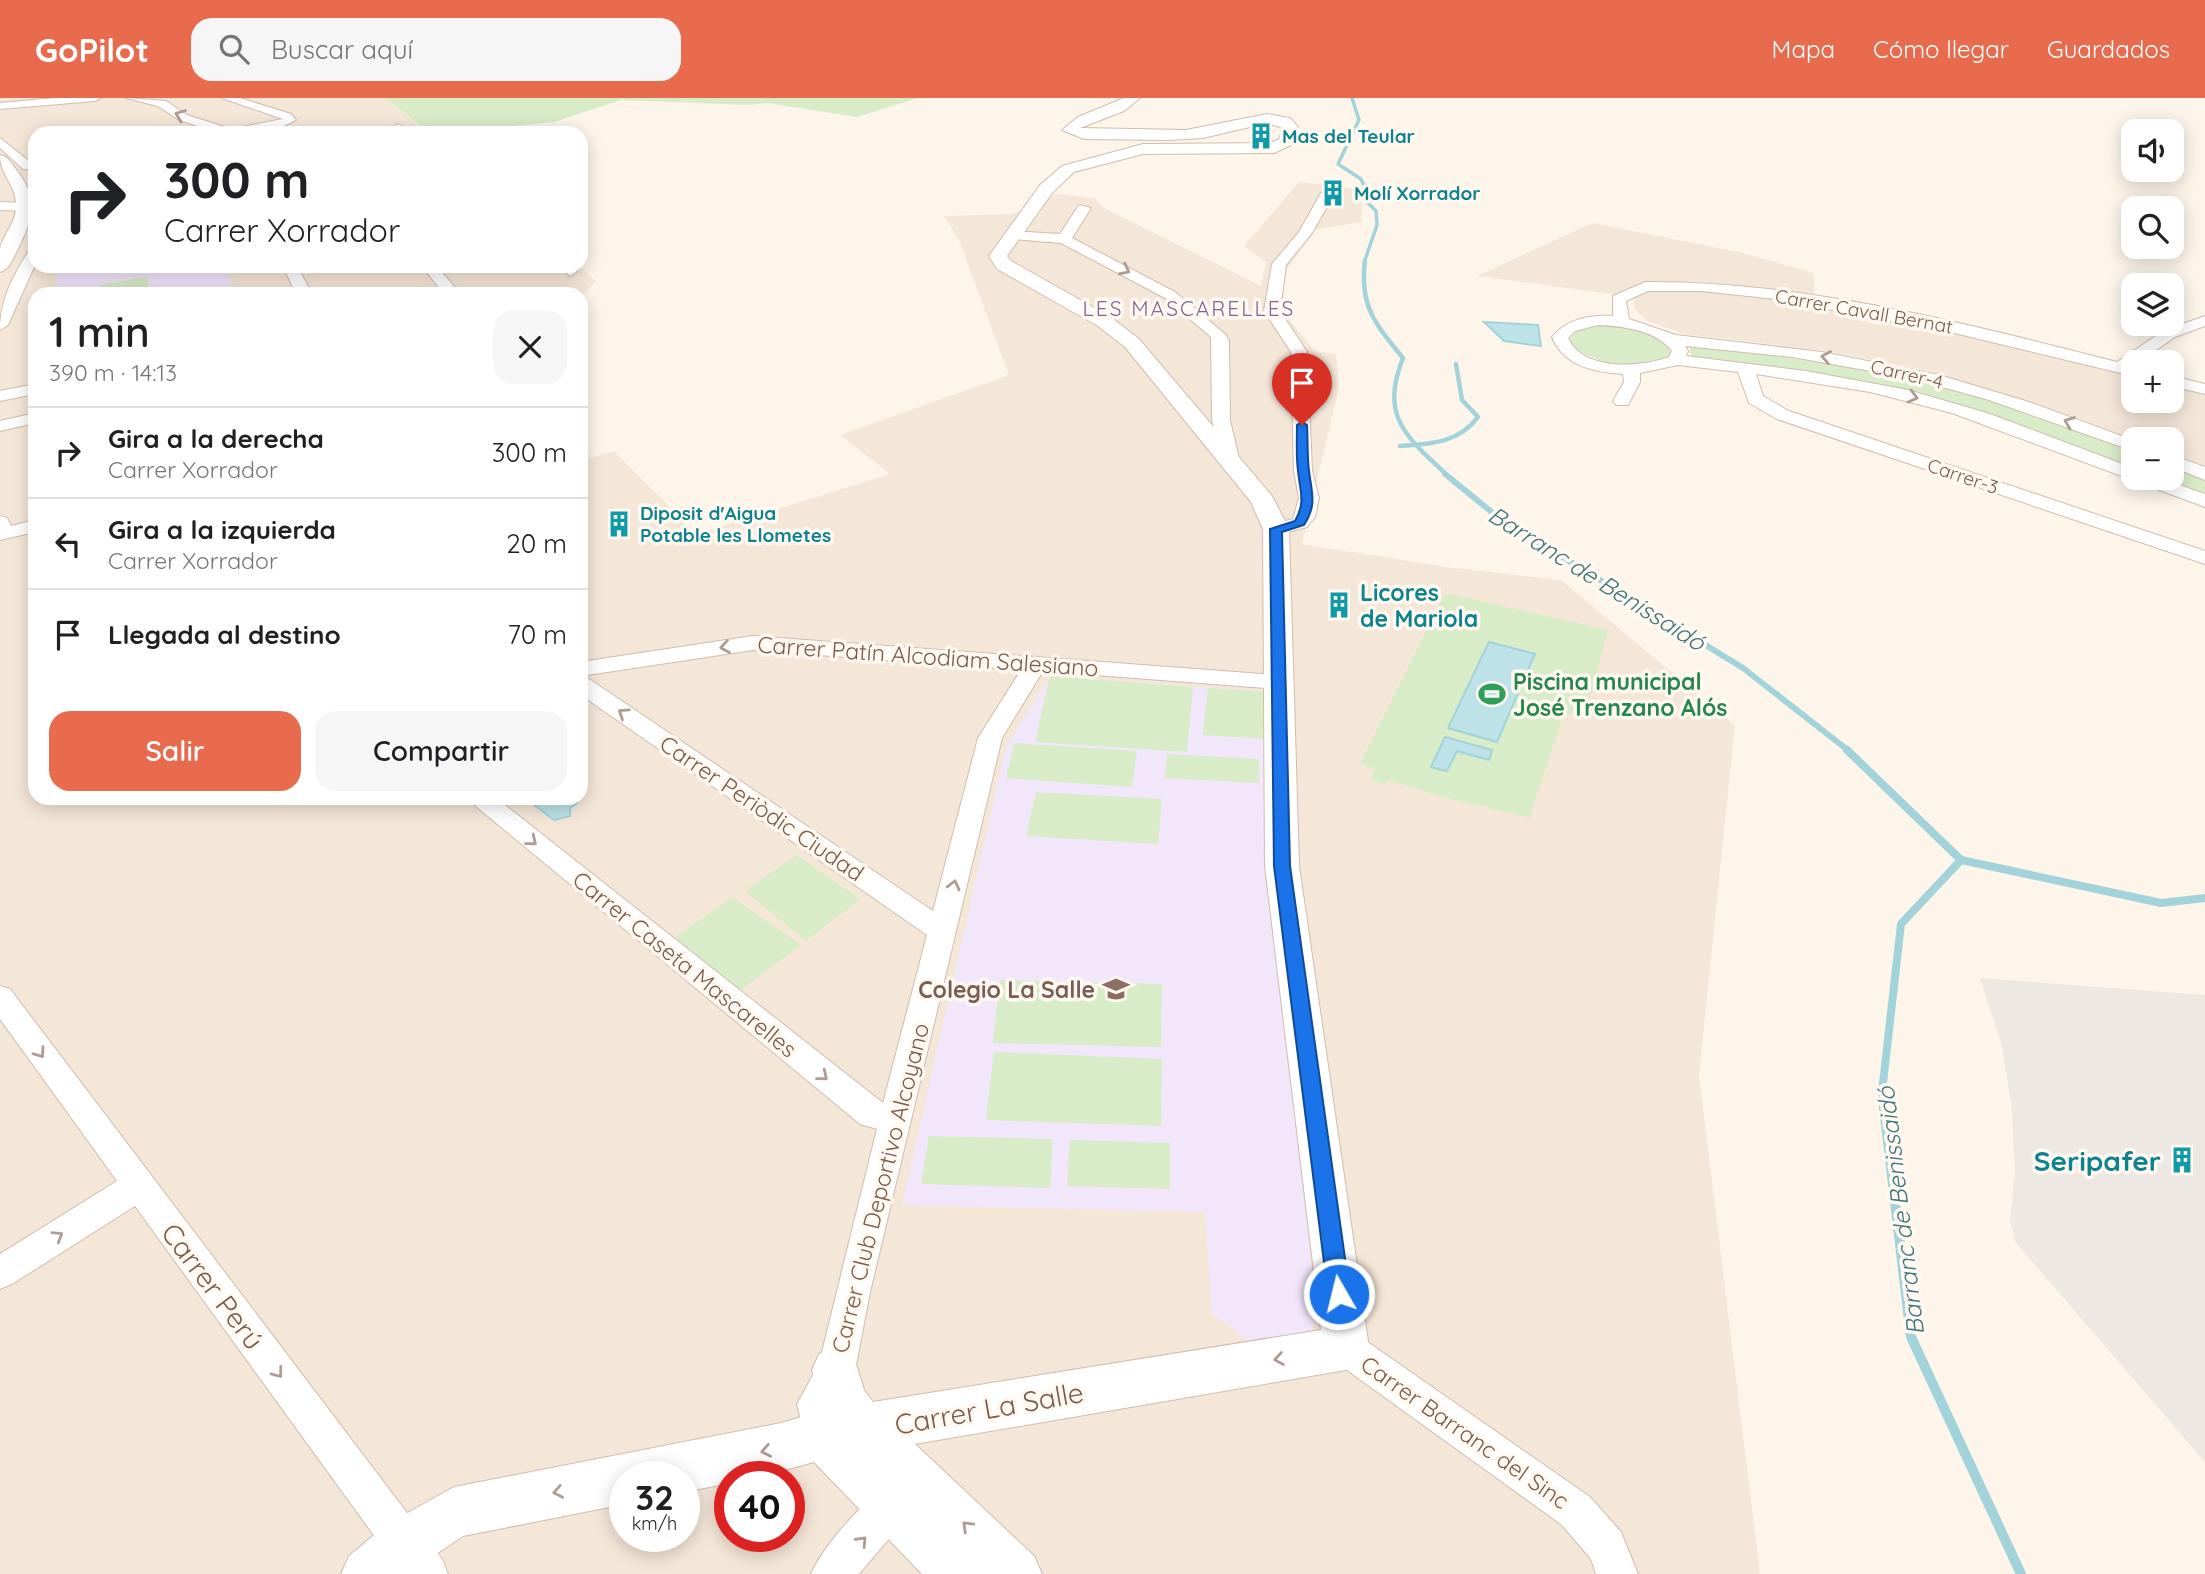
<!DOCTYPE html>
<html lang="es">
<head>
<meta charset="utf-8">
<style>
	:root { --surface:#fff; --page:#f6f6f6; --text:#202124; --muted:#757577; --line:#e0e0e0; --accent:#e86b4e }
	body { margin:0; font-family:Quicksand,sans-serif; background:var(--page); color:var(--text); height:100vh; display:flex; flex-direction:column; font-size:26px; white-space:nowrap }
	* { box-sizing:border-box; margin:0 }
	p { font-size:23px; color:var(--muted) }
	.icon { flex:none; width:38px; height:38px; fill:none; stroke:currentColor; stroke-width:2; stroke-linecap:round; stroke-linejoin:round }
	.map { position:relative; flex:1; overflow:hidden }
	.panel { position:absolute; left:28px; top:189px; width:560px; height:518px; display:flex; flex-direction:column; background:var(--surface); border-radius:21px; box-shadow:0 4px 18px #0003 }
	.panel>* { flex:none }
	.guide { position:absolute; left:28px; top:28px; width:560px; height:147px; border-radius:21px; box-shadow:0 4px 18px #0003; background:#fff; color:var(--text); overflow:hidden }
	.buttons { position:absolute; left:2121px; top:21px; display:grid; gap:14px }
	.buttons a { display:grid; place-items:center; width:63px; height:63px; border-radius:14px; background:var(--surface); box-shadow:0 4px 18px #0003; font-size:35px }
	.speed { position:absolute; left:609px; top:1363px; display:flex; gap:14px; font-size:35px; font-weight:700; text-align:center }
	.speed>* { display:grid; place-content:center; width:91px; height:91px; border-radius:50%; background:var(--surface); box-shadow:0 4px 18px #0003; line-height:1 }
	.speed small { font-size:18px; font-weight:400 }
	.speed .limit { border:10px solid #d22; background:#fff; color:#111 }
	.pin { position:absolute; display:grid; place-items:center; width:60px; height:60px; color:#fff; margin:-72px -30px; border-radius:50% 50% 50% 0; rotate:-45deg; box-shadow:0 0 7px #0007 }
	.pin .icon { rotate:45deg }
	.me { position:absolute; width:77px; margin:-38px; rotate:352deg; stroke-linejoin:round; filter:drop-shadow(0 0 5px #0008) }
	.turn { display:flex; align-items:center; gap:24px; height:147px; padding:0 21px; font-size:32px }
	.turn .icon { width:91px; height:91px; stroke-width:2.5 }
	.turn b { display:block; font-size:49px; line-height:60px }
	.round { display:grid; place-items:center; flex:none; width:74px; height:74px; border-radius:21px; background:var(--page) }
	.summary { display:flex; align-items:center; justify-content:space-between; height:119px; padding:0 21px }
	h1 { font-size:42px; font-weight:600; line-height:52px }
	.cta { display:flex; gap:14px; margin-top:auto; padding:14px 21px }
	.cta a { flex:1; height:80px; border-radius:21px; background:var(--accent); color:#fff; font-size:28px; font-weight:600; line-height:80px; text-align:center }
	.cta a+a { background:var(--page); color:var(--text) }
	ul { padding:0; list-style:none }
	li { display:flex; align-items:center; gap:21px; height:91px; padding:0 21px; border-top:2px solid var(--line) }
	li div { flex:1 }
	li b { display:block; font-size:26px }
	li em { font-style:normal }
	header { display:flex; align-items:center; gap:42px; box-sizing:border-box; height:98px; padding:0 35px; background:var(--accent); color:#fff }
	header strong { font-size:33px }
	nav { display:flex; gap:38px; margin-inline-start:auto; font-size:24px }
	.search { width:490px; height:63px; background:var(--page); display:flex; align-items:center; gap:18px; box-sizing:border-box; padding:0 24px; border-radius:21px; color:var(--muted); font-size:26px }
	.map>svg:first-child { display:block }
	.residential { fill:#f5e7d8; fill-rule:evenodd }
	.industrial { fill:#eee8e3 }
	.education { fill:#f2e6fa }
	.green { fill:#d7ecc7 }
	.water { fill:#bde3e8; stroke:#a3d3da; stroke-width:2 }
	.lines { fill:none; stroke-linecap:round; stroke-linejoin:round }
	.stream-far4 { stroke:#a3d3da; stroke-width:3.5 }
	.stream-far3 { stroke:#a3d3da; stroke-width:4.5 }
	.stream-far2 { stroke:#a3d3da; stroke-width:6 }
	.stream-far1 { stroke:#a3d3da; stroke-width:8 }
	.stream { stroke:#a3d3da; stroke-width:10 }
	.minor-casing { stroke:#d0bcae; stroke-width:2 }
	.tertiary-casing { stroke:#d0bcae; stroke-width:2 }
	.minor { fill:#fff; fill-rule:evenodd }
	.tertiary { fill:#fff; fill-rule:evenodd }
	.oneway { stroke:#af9c94 }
	.route { fill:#1a73e8; stroke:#114b97; stroke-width:2 }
	.labels { text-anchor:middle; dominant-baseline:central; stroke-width:7; stroke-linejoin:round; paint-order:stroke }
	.far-culture-label { font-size:19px; font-weight:bold; fill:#0d838f; stroke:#fff9f1; text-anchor:start }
	.far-street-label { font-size:19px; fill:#795a4c; stroke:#fff9f1 }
	.far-neighbourhood-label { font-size:21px; letter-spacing:2px; fill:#826495; stroke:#fff9f1 }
	.culture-label { font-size:23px; font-weight:bold; fill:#0d838f; stroke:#fff9f1; text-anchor:start }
	.street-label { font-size:23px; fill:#795a4c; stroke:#fff9f1 }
	.leisure-label { font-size:23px; font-weight:bold; fill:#27864d; stroke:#fff9f1; text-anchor:start }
	.education-label { font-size:23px; font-weight:bold; fill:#785e54; stroke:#fff9f1; text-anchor:end }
	.water-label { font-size:24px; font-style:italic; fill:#3f767e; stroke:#fff9f1 }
	.near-culture-label { font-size:28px; font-weight:bold; fill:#0d838f; stroke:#fff9f1; text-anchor:end }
	.near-street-label { font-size:28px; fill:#795a4c; stroke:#fff9f1 }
</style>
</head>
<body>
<header>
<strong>GoPilot</strong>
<div class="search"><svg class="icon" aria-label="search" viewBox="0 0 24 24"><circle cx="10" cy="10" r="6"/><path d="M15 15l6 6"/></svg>Buscar aquí</div>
<nav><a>Mapa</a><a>Cómo llegar</a><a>Guardados</a></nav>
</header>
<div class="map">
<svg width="2205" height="1476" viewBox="0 0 2205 1476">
	<rect width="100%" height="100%" fill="#fdf5ea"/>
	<path class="residential" d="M0,0H386L427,35H35V168H579L596,183L581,199V196H35V700H581V363L614,353L697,436L890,376L840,337L1009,277L959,142L944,118L1013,116L1057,96L1094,100L1104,110L1261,188L1266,164L1244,148L1299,84L1355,91L1362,105L1361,124L1315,132L1283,177L1284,214L1314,253L1336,256L1339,289L1302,446L1446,469L1561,482L1735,627L1699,977L1760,1476H0ZM625,1379H684V1438H625ZM730,1379H789V1438H730Z
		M1592,125L1739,154L1814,175V197L1972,228L2133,267V303H2172V277L2205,286V368L2172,355V341H2134L2047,309L1928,273L1826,253L1685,236L1647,223L1634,210V199L1477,178Z"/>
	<path class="industrial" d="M1980,880L2205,897V1364L2016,1145L2010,1123L2015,1073L2012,1014L2002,948Z"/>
	<path class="education" d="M57,168H227L233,196H56Z
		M1050,578L1268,594L1287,943L1317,1219L1311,1232L1305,1235L1250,1244L1212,1215L1205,1114L902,1107L1006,649Z"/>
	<path class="green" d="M386,0H918L857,19L767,5L749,7L621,2L554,24L504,29L424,31Z
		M147,179L150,196H102L100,187Z
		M1607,226L1653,236L1670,249V256C1649,278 1592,266 1572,247L1570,241C1578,227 1594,227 1607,226Z
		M1689,245L1910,278L2045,317L2133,350V371L1971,311L1692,262Z
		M2172,364L2205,377V399L2156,380H2172Z
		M1450,496L1608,532L1586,613L1574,610L1571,617L1564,616L1529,720L1476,706L1475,708L1387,682L1385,686L1370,682L1375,671L1363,667L1361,663L1443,499Z
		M1050,578L1193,589L1187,654L1035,644Z
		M1208,590L1268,594V641L1203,637Z
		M1014,645L1137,653L1132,689L1006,680Z
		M1167,656L1259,661V685L1165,680Z
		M1036,694L1162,701L1158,746L1026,738Z
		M797,757L860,801L806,843L745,793Z
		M732,799L801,847L741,892L675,840Z
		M1000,882L1162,886L1161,949L993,945Z
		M994,954L1162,961L1161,1028L986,1022Z
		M929,1038L1053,1041L1050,1090L921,1086Z
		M1070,1042L1170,1045V1091L1067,1088Z"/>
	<path class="water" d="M1484,224L1538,227L1541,248L1504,243Z
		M1489,544L1535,556L1497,644L1448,630Z
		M1445,639L1492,652L1489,662L1457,653L1447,673L1431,669Z
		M525,700H571L577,705L570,710V718L554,722Z"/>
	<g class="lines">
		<path class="stream-far4" d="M1352,0L1359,22L1338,66L1361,81L1366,92L1362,99L1376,113L1377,127L1364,165"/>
		<path class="stream-far3" d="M1365,163C1359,208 1376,227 1403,260C1380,318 1405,338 1447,377
			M1400,348C1430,346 1459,345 1478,319L1462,302L1456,266"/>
		<path class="stream-far2" d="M1445,376L1499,420L1743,570L1849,653"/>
		<path class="stream-far1" d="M1847,652L1961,762
			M1961,762L2161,805L2205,800
			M1884,1012L1882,994L1901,826L1961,762"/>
		<path class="stream" d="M1884,1010L1911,1239L2021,1476"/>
		<g class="minor-casing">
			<path id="minor" d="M55,0H101L95,3L0,11V5Z
				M126,0L166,3L187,17L231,31L283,21L222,0H240L291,16L296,22L275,32L219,35L179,22L158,8Z
				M398,26L412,35H398L392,30Z
				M0,40L30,64H35V72L23,71L0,50Z
				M1326,94L1333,98L1312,135L1286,167L1280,213L1307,254L1312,373L1319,400L1315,419L1307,429L1276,437L1266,431L1269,427L1293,421L1299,400L1294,373L1291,254L1264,213L1272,166L1299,134L1321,95Z
				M0,104L27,105L34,109L27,113L0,112Z
				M1079,107L1091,110L1072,140L1175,194L1226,237L1229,243L1230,322L1239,361L1237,365H1223L1221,361L1212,322L1211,239L1165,200L1061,145L1012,141L1005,137L1012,133L1060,136Z
				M35,150V167L8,227L0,232C0,202 14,176 30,151Z
				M283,168H297L312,196H296Z
				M422,168H437L460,196H444Z
				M557,168H572L577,174L570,178Z
				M1645,184C1804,183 1964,225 2117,264L2163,233L2205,218V228L2175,239L2139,264H2133V278L1950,234L1776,201L1701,193H1648L1626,203L1629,221L1676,237L1822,254L1939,277L2029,304L2133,342V353L1989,302L1910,280L1792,259L1685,248L1688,253L1686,258L1806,273L1908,292L1990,316L2133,370V380H2160L2205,396V409L1952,315L1870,294L1756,276L1763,298L1789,313L2205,453V466L1777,321L1749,305L1738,274L1678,267L1640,275V284L1628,307H1616L1613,303L1624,284L1623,276C1593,274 1564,268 1552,239C1568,220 1590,217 1613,218V198ZM1598,227C1623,228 1656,232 1672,253L1669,259C1640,270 1583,273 1568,240L1575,233Z
				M2172,278L2205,286V296L2172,288Z
				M35,286V296L0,303V293Z
				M35,315V325L0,333V323Z
				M2172,357L2205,369V382L2172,369Z
				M0,418L7,420L11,428L35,422V434L0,442Z
				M753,538L1277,577L1285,579L1289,584L1285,589L1277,591L1043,573L1002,640L870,1194L855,1272L835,1309L841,1337L836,1351L822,1356L808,1351L797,1306L819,1266L877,1031L860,1026L466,700H496L883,1005L927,837L581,597V579L589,581L933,813L978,640L1021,572L753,552L581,578V564Z
				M0,888L10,891L442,1461L448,1476H402L135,1108L12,1186L0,1191V1156L117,1083L0,921Z
				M1346,1233L1359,1238L1590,1399L1621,1434L1638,1476H1596L1591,1461L1562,1427L1333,1262L1328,1250L1333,1238Z
				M890,1389L904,1395L910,1409L904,1423L859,1476H811C822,1450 864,1400 890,1389Z"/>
		</g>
		<g class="tertiary-casing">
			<path id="tertiary" d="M1124,0H1140L1124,13L1080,30L1186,32L1267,16L1290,20L1298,29L1291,47L1274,55L1143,56L1074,74L1052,95L1007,158L1011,163L1112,220L1139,241L1272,398L1289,431L1299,768L1369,1250L1362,1266L1346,1272L915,1346L1034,1458L1042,1476H922L814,1364L759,1379H730V1385L684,1394V1379H625V1406L463,1438L407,1476H341L349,1458L386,1427L454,1389L781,1325L822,1313L812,1272L819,1256L836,1249L853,1256L864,1292L873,1304L1321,1232L1265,768L1263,431L1251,404L1125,249L1098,228L997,171L989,158L1040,87L1062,68L1143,46L1271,45L1279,41L1283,30L1267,25L1203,40L1169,42L1084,41L1062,32L1078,19Z
				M0,57L6,59C38,96 38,110 17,153C12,162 10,171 0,174C0,167 0,158 0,151C4,134 18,123 16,104C14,85 0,76 0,57Z"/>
		</g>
		<use href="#minor" class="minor"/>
		<use href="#tertiary" class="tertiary"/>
	</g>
	<defs><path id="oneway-chevron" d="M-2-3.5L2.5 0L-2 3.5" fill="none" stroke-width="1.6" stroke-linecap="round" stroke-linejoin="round" transform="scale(1.75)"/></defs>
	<g class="oneway">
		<use href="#oneway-chevron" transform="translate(180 17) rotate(-159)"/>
		<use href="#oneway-chevron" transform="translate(1125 172) rotate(27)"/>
		<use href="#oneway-chevron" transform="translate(1826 259) rotate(-170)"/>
		<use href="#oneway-chevron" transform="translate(1913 299) rotate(14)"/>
		<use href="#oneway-chevron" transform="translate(2069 324) rotate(-159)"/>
		<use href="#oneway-chevron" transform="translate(725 549) rotate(171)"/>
		<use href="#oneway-chevron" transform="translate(623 615) rotate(-146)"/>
		<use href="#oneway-chevron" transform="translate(532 743) rotate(39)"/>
		<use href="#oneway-chevron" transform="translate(954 787) rotate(-76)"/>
		<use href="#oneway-chevron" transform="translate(40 955) rotate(54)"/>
		<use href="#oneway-chevron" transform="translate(823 978) rotate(39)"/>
		<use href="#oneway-chevron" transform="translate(58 1138) rotate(-32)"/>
		<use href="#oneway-chevron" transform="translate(1279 1261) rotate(171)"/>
		<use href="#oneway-chevron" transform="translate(278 1275) rotate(53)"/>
		<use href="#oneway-chevron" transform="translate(766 1353) rotate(169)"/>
		<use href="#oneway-chevron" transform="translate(558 1394) rotate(169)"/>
		<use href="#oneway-chevron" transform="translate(967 1428) rotate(-136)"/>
		<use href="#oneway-chevron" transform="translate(862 1443) rotate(-47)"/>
	</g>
	<path class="route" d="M1302,324L1307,327C1308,342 1307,358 1309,373C1312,396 1317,407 1304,427L1282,434L1290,768L1350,1196L1347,1203L1339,1206L1332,1203L1328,1196L1274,768L1270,431L1295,423C1306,404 1300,393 1298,373C1296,358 1297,342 1297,327Z"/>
	<defs>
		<g id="building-bare" transform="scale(2.1)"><path d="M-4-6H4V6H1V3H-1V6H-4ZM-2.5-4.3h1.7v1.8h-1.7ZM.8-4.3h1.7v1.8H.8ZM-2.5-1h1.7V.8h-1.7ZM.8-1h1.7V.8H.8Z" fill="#0f9aa8" stroke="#fff9f1" stroke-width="2.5" paint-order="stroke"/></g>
		<g id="stadium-bare" transform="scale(2.1)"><path d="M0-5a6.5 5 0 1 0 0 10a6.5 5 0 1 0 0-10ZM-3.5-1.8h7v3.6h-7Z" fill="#2e9e5b" stroke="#fff9f1" stroke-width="2.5" paint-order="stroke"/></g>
		<g id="school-bare" transform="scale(2.1)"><path d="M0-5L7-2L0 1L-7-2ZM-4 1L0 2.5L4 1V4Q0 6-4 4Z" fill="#8d6e63" stroke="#fff9f1" stroke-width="2.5" paint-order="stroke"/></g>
	</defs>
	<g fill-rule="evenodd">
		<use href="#building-bare" x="1261" y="38"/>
		<use href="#building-bare" x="1333" y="95"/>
		<use href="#building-bare" x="619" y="426"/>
		<use href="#building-bare" x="1339" y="507"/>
		<use href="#stadium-bare" x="1492" y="596"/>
		<use href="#school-bare" x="1116" y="891"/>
		<use href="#building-bare" x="2182" y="1062"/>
	</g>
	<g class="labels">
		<g class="far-culture-label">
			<text x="1282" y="38">Mas del Teular</text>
			<text x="1354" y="95">Molí Xorrador</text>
			<text x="640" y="415">Diposit d'Aigua<tspan x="640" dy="22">Potable les Llometes</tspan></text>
		</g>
		<g class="far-street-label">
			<text transform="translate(1864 213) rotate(10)">Carrer Cavall Bernat</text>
			<text transform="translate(1907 276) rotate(13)">Carrer-4</text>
			<text transform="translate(1963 378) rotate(19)">Carrer-3</text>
		</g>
		<g class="far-neighbourhood-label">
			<text x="1189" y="210">LES MASCARELLES</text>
		</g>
		<g class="culture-label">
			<text x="1360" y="494">Licores<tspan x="1360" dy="26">de Mariola</tspan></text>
		</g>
		<g class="street-label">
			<text transform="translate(928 558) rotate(4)">Carrer Patín Alcodiam Salesiano</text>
			<text transform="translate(762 710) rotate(34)">Carrer Periòdic Ciudad</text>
			<text transform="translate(685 866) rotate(39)">Carrer Caseta Mascarelles</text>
			<text transform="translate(880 1090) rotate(-76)">Carrer Club Deportivo Alcoyano</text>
			<text transform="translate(1465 1334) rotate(35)">Carrer Barranc del Sinc</text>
		</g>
		<g class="leisure-label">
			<text x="1513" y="583">Piscina municipal<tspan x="1513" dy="26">José Trenzano Alós</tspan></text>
		</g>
		<g class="education-label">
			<text x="1095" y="891">Colegio La Salle</text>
		</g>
		<g class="water-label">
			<text transform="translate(1597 480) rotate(32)">Barranc de Benissaidó</text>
			<text transform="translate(1900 1113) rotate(-97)">Barranc de Benissaidó</text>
		</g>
		<g class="near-culture-label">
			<text x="2161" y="1062">Seripafer</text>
		</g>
		<g class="near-street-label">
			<text transform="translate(213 1188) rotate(53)">Carrer Perú</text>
			<text transform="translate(989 1310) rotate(-10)">Carrer La Salle</text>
		</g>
	</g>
</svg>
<div class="buttons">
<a><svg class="icon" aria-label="sound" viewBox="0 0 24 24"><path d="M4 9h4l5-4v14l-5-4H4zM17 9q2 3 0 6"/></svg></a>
<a><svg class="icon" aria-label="search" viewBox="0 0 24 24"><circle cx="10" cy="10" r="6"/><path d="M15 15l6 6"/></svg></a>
<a><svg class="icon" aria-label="layers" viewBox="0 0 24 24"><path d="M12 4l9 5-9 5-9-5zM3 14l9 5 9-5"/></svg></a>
<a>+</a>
<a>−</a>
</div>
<div class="speed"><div>32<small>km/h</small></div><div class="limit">40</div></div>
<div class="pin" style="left:1302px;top:327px;background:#d93025"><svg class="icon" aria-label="arrive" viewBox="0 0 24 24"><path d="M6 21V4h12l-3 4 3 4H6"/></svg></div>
<svg class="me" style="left:1339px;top:1196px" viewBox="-20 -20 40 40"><circle r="17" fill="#1a73e8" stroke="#fff" stroke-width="3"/><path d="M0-11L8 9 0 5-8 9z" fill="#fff"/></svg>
<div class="guide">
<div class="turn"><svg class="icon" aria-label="right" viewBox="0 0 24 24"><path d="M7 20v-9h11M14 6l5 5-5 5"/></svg><div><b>300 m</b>Carrer Xorrador</div></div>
</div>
<section class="panel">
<div class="summary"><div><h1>1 min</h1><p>390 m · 14:13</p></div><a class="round"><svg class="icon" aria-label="close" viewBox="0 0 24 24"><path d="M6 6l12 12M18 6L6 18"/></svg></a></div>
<ul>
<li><svg class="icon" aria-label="right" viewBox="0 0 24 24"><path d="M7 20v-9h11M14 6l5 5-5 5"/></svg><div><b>Gira a la derecha</b><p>Carrer Xorrador</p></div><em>300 m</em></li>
<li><svg class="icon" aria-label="left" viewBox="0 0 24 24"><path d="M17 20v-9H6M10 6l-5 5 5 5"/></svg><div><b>Gira a la izquierda</b><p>Carrer Xorrador</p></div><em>20 m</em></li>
<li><svg class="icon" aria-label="arrive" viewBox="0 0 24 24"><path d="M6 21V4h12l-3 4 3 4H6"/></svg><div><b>Llegada al destino</b></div><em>70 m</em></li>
</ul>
<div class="cta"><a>Salir</a><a>Compartir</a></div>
</section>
</div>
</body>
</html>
